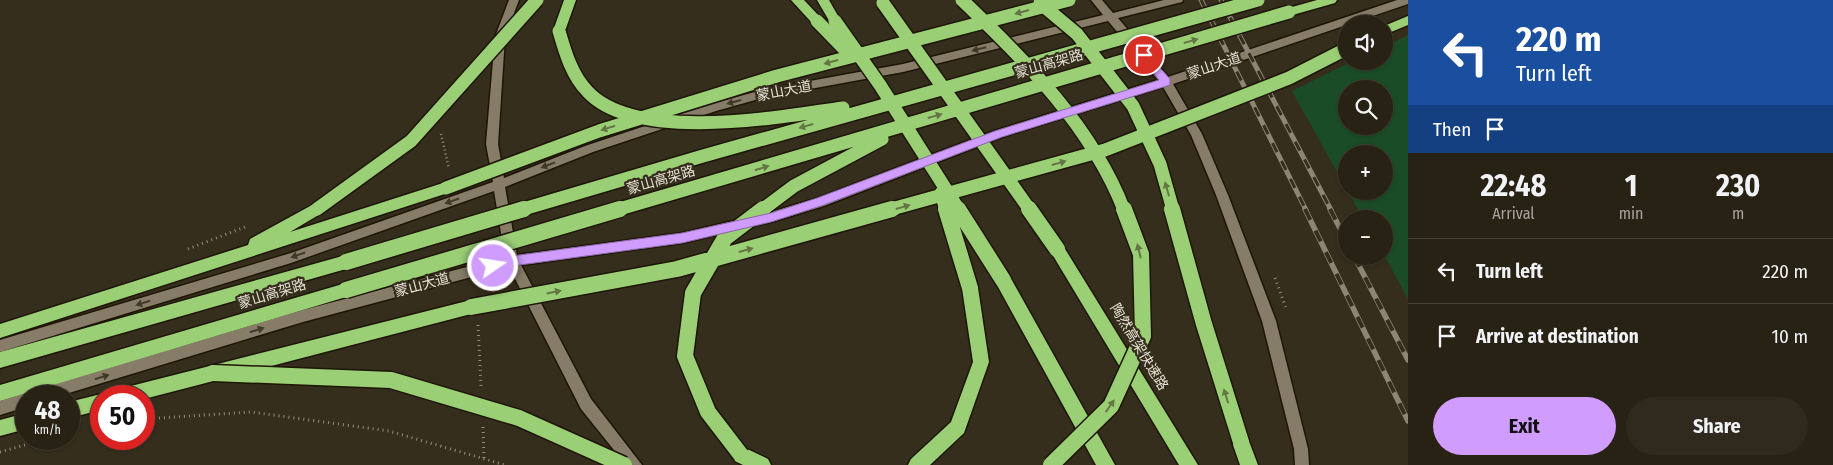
<!DOCTYPE html>
<html lang="en">
<head>
<meta charset="utf-8">
<style>
	:root { --surface:#282215; --page:#302a1e; --text:#f1f3f6; --muted:#a5a4a0; --line:#443f34; --accent:#d09dff }
	body { margin:0; font-family:"Fira Sans Condensed","Noto Sans SC",sans-serif; background:var(--page); color:var(--text); height:100vh; display:flex; flex-direction:column; font-size:19px; white-space:nowrap }
	* { box-sizing:border-box; margin:0 }
	p { font-size:16px; color:var(--muted) }
	.icon { flex:none; width:28px; height:28px; fill:none; stroke:currentColor; stroke-width:2; stroke-linecap:round; stroke-linejoin:round }
	.map { position:relative; flex:1; overflow:hidden }
	.details { display:flex; flex-direction:column; background:var(--surface); width:425px }
	.details>* { flex:none }
	.hud { background:#1a4fa0; color:#fff; overflow:hidden }
	.controls { position:absolute; left:1338px; top:15px; display:grid; gap:10px }
	.controls a { display:grid; place-items:center; width:55px; height:55px; border-radius:50%; background:var(--surface); box-shadow:0 1px 4px #0004,0 0 0 1px var(--line); font-size:25px }
	.speed { position:absolute; left:15px; top:385px; display:flex; gap:10px; font-size:25px; font-weight:700; text-align:center }
	.speed>* { display:grid; place-content:center; width:65px; height:65px; border-radius:50%; background:var(--surface); box-shadow:0 1px 4px #0004,0 0 0 1px var(--line); line-height:1 }
	.speed small { font-size:12px; font-weight:400 }
	.speed .limit { border:8px solid #d22; background:#fff; color:#111 }
	.pin { position:absolute; display:grid; place-items:center; width:42px; height:42px; color:#fff; margin:-21px; border:2px solid #fff; border-radius:50%; box-shadow:0 1px 5px #0007 }
	.me { position:absolute; width:55px; margin:-28px; rotate:77deg; stroke-linejoin:round; filter:drop-shadow(0 0 4px #0008) }
	.turn { display:flex; align-items:center; gap:18px; height:105px; padding:0 25px; font-size:22px }
	.turn .icon { width:65px; height:65px; stroke-width:2.5 }
	.turn b { display:block; font-size:35px; line-height:42px }
	.then { display:flex; align-items:center; height:48px; padding:0 25px; background:#0003; gap:10px; font-size:19px }
	.eta { display:flex; justify-content:space-evenly; align-items:center; height:85px; text-align:center }
	.eta b { font-size:30px; font-weight:700; line-height:35px }
	.cta { display:flex; gap:10px; margin-top:auto; padding:10px 25px }
	.cta a { flex:1; height:58px; border-radius:30px; background:var(--accent); color:#111; font-size:20px; font-weight:700; line-height:58px; text-align:center }
	.cta a+a { background:var(--page); color:var(--text) }
	ul { padding:0; list-style:none }
	li { display:flex; align-items:center; gap:15px; height:65px; padding:0 25px; border-top:1px solid var(--line) }
	li div { flex:1 }
	li b { display:block; font-size:19px }
	li em { font-style:normal }
	main { display:flex; flex:1; min-height:0 }
	.map>svg:first-child { display:block }
	.green { fill:#1b4c28; fill-rule:evenodd }
	.lines { fill:none; stroke-linecap:round; stroke-linejoin:round }
	.secondary-casing { stroke:#1e1605; stroke-width:3 }
	.highway-casing { stroke:#1e1605; stroke-width:3 }
	.path-far1 { stroke:#948d7f; stroke-width:2.5; stroke-dasharray:1 3; stroke-linecap:butt }
	.path { stroke:#948d7f; stroke-width:3; stroke-dasharray:1 4; stroke-linecap:butt }
	.secondary { fill:#867c68; fill-rule:evenodd }
	.highway { fill:#9bcf76; fill-rule:evenodd }
	.rail-far1-casing { stroke:#8d8677; stroke-width:5 }
	.rail-casing { stroke:#8d8677; stroke-width:5.5 }
	.rail-far1 { stroke:#362e1c; stroke-width:3; stroke-dasharray:10; stroke-linecap:butt }
	.rail { stroke:#362e1c; stroke-width:4; stroke-dasharray:12; stroke-linecap:butt }
	.highway-bridge-far1-casing { stroke:#1e1605; stroke-width:16; stroke-linecap:butt }
	.highway-bridge-casing { stroke:#1e1605; stroke-width:19; stroke-linecap:butt }
	.highway-bridge-far1 { stroke:#9bcf76; stroke-width:13 }
	.highway-bridge { stroke:#9bcf76; stroke-width:16 }
	.oneway { fill:#637644 }
	.oneway2 { fill:#423a27 }
	.route { fill:#d09dff; stroke:#8766a6 }
	.labels { text-anchor:middle; dominant-baseline:central; stroke-width:4.5; stroke-linejoin:round; paint-order:stroke }
	.street-label { font-size:14px; fill:#e7e2d7; stroke:#362e1c }
</style>
</head>
<body>
<main>
<div class="map">
<svg width="1408" height="465" viewBox="0 0 1408 465">
	<rect width="100%" height="100%" fill="#362e1c"/>
	<path class="green" d="M1408,35V299L1384,255V219H1363L1348,191H1384V154H1346V188L1292,91L1353,61H1384V47ZM1346,89H1384V126H1346Z"/>
	<g class="lines">
		<g class="secondary-casing">
			<path id="secondary" d="M509,0H519L505,37L498,144L504,178L585,146L714,103L766,89L903,64L1103,15L1091,0H1102L1113,13L1164,0H1183L1182,2L1118,18L1168,77L1397,0H1408V4L1173,84L1202,134L1228,195L1276,321L1308,449L1309,465H1295L1294,449L1262,321L1216,195L1191,135L1163,87L1002,137L824,206L771,222L682,243L521,265L591,399L642,465H626L581,409L509,267L303,322L59,396H26V407L0,415V401L26,393L31,395L33,391L38,389L303,310L505,257L494,191L291,263L0,352V340L291,253L493,182L486,144L495,37ZM1108,21L1158,80L994,131L818,198L771,212L682,233L517,255L505,187L593,152L716,111L766,97L903,72Z"/>
		</g>
		<g class="highway-casing">
			<path id="highway" d="M564,0H576L565,31L559,35L553,31Z
				M791,0H804L821,18L823,21L821,24H813Z
				M817,0H829L841,21L839,24H831Z
				M1317,0H1337L1335,3L1289,16L1283,12L1285,9Z
				M1408,16V25L1384,35V26Z
				M446,182L451,184L453,188L451,192L0,338V324L248,245L250,239L312,205L317,203L322,205L324,209L322,213L290,232Z
				M1057,243L1062,244L1198,465H1179L1052,254L1049,249L1052,244Z
				M346,255L351,257L354,262L351,267L346,269L0,368V352Z
				M1003,273L1009,275L1115,465H1096L997,285L995,280L997,275Z
				M970,281L976,283L978,288L989,362L964,433L930,465H908L911,459L951,422L973,362L962,288L964,283Z
				M346,283L352,285L354,290L352,295L346,297L0,401V385Z
				M471,300L477,302L479,307L477,312L471,314L144,399V396H114L117,390L123,388Z
				M101,394L107,396H101V410L69,418V402Z
				M26,413V429L0,436V420Z
				M1241,433L1247,436L1258,465H1240L1232,442L1235,436Z
				M741,446L768,459L771,465H743L735,461L732,455L735,449Z"/>
		</g>
		<path class="path-far1" d="M441,134L449,169"/>
		<path class="path" d="M188,249L245,227
			M1275,278L1286,308
			M478,325L481,386
			M144,419L251,412L389,431L505,465
			M483,427L484,459
			M0,452L46,439"/>
		<use href="#secondary" class="secondary"/>
		<use href="#highway" class="highway"/>
		<g class="rail-far1-casing">
			<path id="rail-far1" d="M1201,0L1306,210
				M1221,0L1331,210"/>
		</g>
		<g class="rail-casing">
			<path id="rail" d="M1305,209L1408,421
				M1330,209L1346,240
				M1354,256L1408,360"/>
		</g>
		<use href="#rail-far1" class="rail-far1"/>
		<use href="#rail" class="rail"/>
		<g class="highway-bridge-far1-casing">
			<path id="highway-bridge-far1" d="M962,0C1026,61 1092,127 1124,210
				M883,3L1030,210
				M1040,3L1077,34L1133,106L1160,164L1173,210
				M817,21L851,56
				M835,21L880,85L959,210
				M559,31C565,52 572,76 588,92C636,143 781,117 843,108
				M446,188L599,131L777,76L1069,0
				M941,193L946,210
				M317,209L411,141L537,0
				M520,210L703,156L1258,0
				M616,210L1289,12
				M762,210L794,186L882,139
				M888,210L1105,150L1289,78L1346,49"/>
		</g>
		<g class="highway-bridge-casing">
			<path id="highway-bridge" d="M946,209L970,288
				M958,209L1003,280
				M1029,209L1057,249
				M1172,209L1204,324L1241,442
				M346,262L524,209
				M346,290L620,209
				M471,307L677,269L892,209
				M213,373L391,380L519,418L624,465
				M741,455L708,412L685,356L693,293L725,238L763,209
				M1051,465L1111,406L1143,336L1141,254L1124,209"/>
		</g>
		<use href="#highway-bridge-far1" class="highway-bridge-far1"/>
		<use href="#highway-bridge" class="highway-bridge"/>
	</g>
	<defs><path id="oneway-solid" d="M-6-.8H1V-3.2L6.5 0L1 3.2V.8H-6Z" transform="scale(1.25)"/></defs>
	<g class="oneway">
		<use href="#oneway-solid" transform="translate(1022 12) rotate(165)"/>
		<use href="#oneway-solid" transform="translate(1191 41) rotate(-16)"/>
		<use href="#oneway-solid" transform="translate(831 62) rotate(165)"/>
		<use href="#oneway-solid" transform="translate(935 116) rotate(-16)"/>
		<use href="#oneway-solid" transform="translate(806 126) rotate(164)"/>
		<use href="#oneway-solid" transform="translate(608 128) rotate(163)"/>
		<use href="#oneway-solid" transform="translate(1059 163) rotate(-16)"/>
		<use href="#oneway-solid" transform="translate(762 168) rotate(-17)"/>
		<use href="#oneway-solid" transform="translate(1167 189) rotate(-106)"/>
		<use href="#oneway-solid" transform="translate(903 207) rotate(-16)"/>
		<use href="#oneway-solid" transform="translate(746 250) rotate(-15)"/>
		<use href="#oneway-solid" transform="translate(1139 251) rotate(-104)"/>
		<use href="#oneway-solid" transform="translate(554 292) rotate(-11)"/>
		<use href="#oneway-solid" transform="translate(1226 396) rotate(-107)"/>
		<use href="#oneway-solid" transform="translate(1110 406) rotate(-55)"/>
	</g>
	<g class="oneway2">
		<use href="#oneway-solid" transform="translate(979 49) rotate(166)"/>
		<use href="#oneway-solid" transform="translate(734 102) rotate(165)"/>
		<use href="#oneway-solid" transform="translate(548 165) rotate(159)"/>
		<use href="#oneway-solid" transform="translate(452 201) rotate(161)"/>
		<use href="#oneway-solid" transform="translate(298 255) rotate(161)"/>
		<use href="#oneway-solid" transform="translate(143 303) rotate(163)"/>
		<use href="#oneway-solid" transform="translate(257 330) rotate(-17)"/>
		<use href="#oneway-solid" transform="translate(102 377) rotate(-17)"/>
	</g>
	<path class="route" d="M1144,52L1147,53L1170,79V85L1002,137L824,205L771,222L682,243L512,266L493,271L487,266L489,263L512,256L682,233L771,213L817,198L995,131L1159,80L1139,55Z"/>
	<g class="labels">
		<g class="street-label">
			<text transform="translate(1049 64) rotate(-16)">蒙山高架路</text>
			<text transform="translate(1214 66) rotate(-19)">蒙山大道</text>
			<text transform="translate(784 91) rotate(-11)">蒙山大道</text>
			<text transform="translate(661 180) rotate(-16)">蒙山高架路</text>
			<text transform="translate(422 285) rotate(-15)">蒙山大道</text>
			<text transform="translate(272 294) rotate(-17)">蒙山高架路</text>
			<text transform="translate(1139 347) rotate(59)">陶然高架快速路</text>
		</g>
	</g>
</svg>
<div class="controls">
<a><svg class="icon" aria-label="sound" viewBox="0 0 24 24"><path d="M4 9h4l5-4v14l-5-4H4zM17 9q2 3 0 6"/></svg></a>
<a><svg class="icon" aria-label="search" viewBox="0 0 24 24"><circle cx="10" cy="10" r="6"/><path d="M15 15l6 6"/></svg></a>
<a>+</a>
<a>−</a>
</div>
<div class="speed"><div>48<small>km/h</small></div><div class="limit">50</div></div>
<div class="pin" style="left:1144px;top:55px;background:#d93025"><svg class="icon" aria-label="arrive" viewBox="0 0 24 24"><path d="M6 21V4h12l-3 4 3 4H6"/></svg></div>
<svg class="me" style="left:493px;top:266px" viewBox="-20 -20 40 40"><circle r="17" fill="#d09dff" stroke="#fff" stroke-width="3"/><path d="M0-11L8 9 0 5-8 9z" fill="#fff"/></svg>
</div>
<section class="details">
<div class="hud">
<div class="turn"><svg class="icon" aria-label="left" viewBox="0 0 24 24"><path d="M17 20v-9H6M10 6l-5 5 5 5"/></svg><div><b>220 m</b>Turn left</div></div>
<div class="then">Then<svg class="icon" aria-label="arrive" viewBox="0 0 24 24"><path d="M6 21V4h12l-3 4 3 4H6"/></svg></div>
</div>
<div class="eta">
<div><b>22:48</b><p>Arrival</p></div>
<div><b>1</b><p>min</p></div>
<div><b>230</b><p>m</p></div>
</div>
<ul>
<li><svg class="icon" aria-label="left" viewBox="0 0 24 24"><path d="M17 20v-9H6M10 6l-5 5 5 5"/></svg><div><b>Turn left</b></div><em>220 m</em></li>
<li><svg class="icon" aria-label="arrive" viewBox="0 0 24 24"><path d="M6 21V4h12l-3 4 3 4H6"/></svg><div><b>Arrive at destination</b></div><em>10 m</em></li>
</ul>
<div class="cta"><a>Exit</a><a>Share</a></div>
</section>
</main>
</body>
</html>
